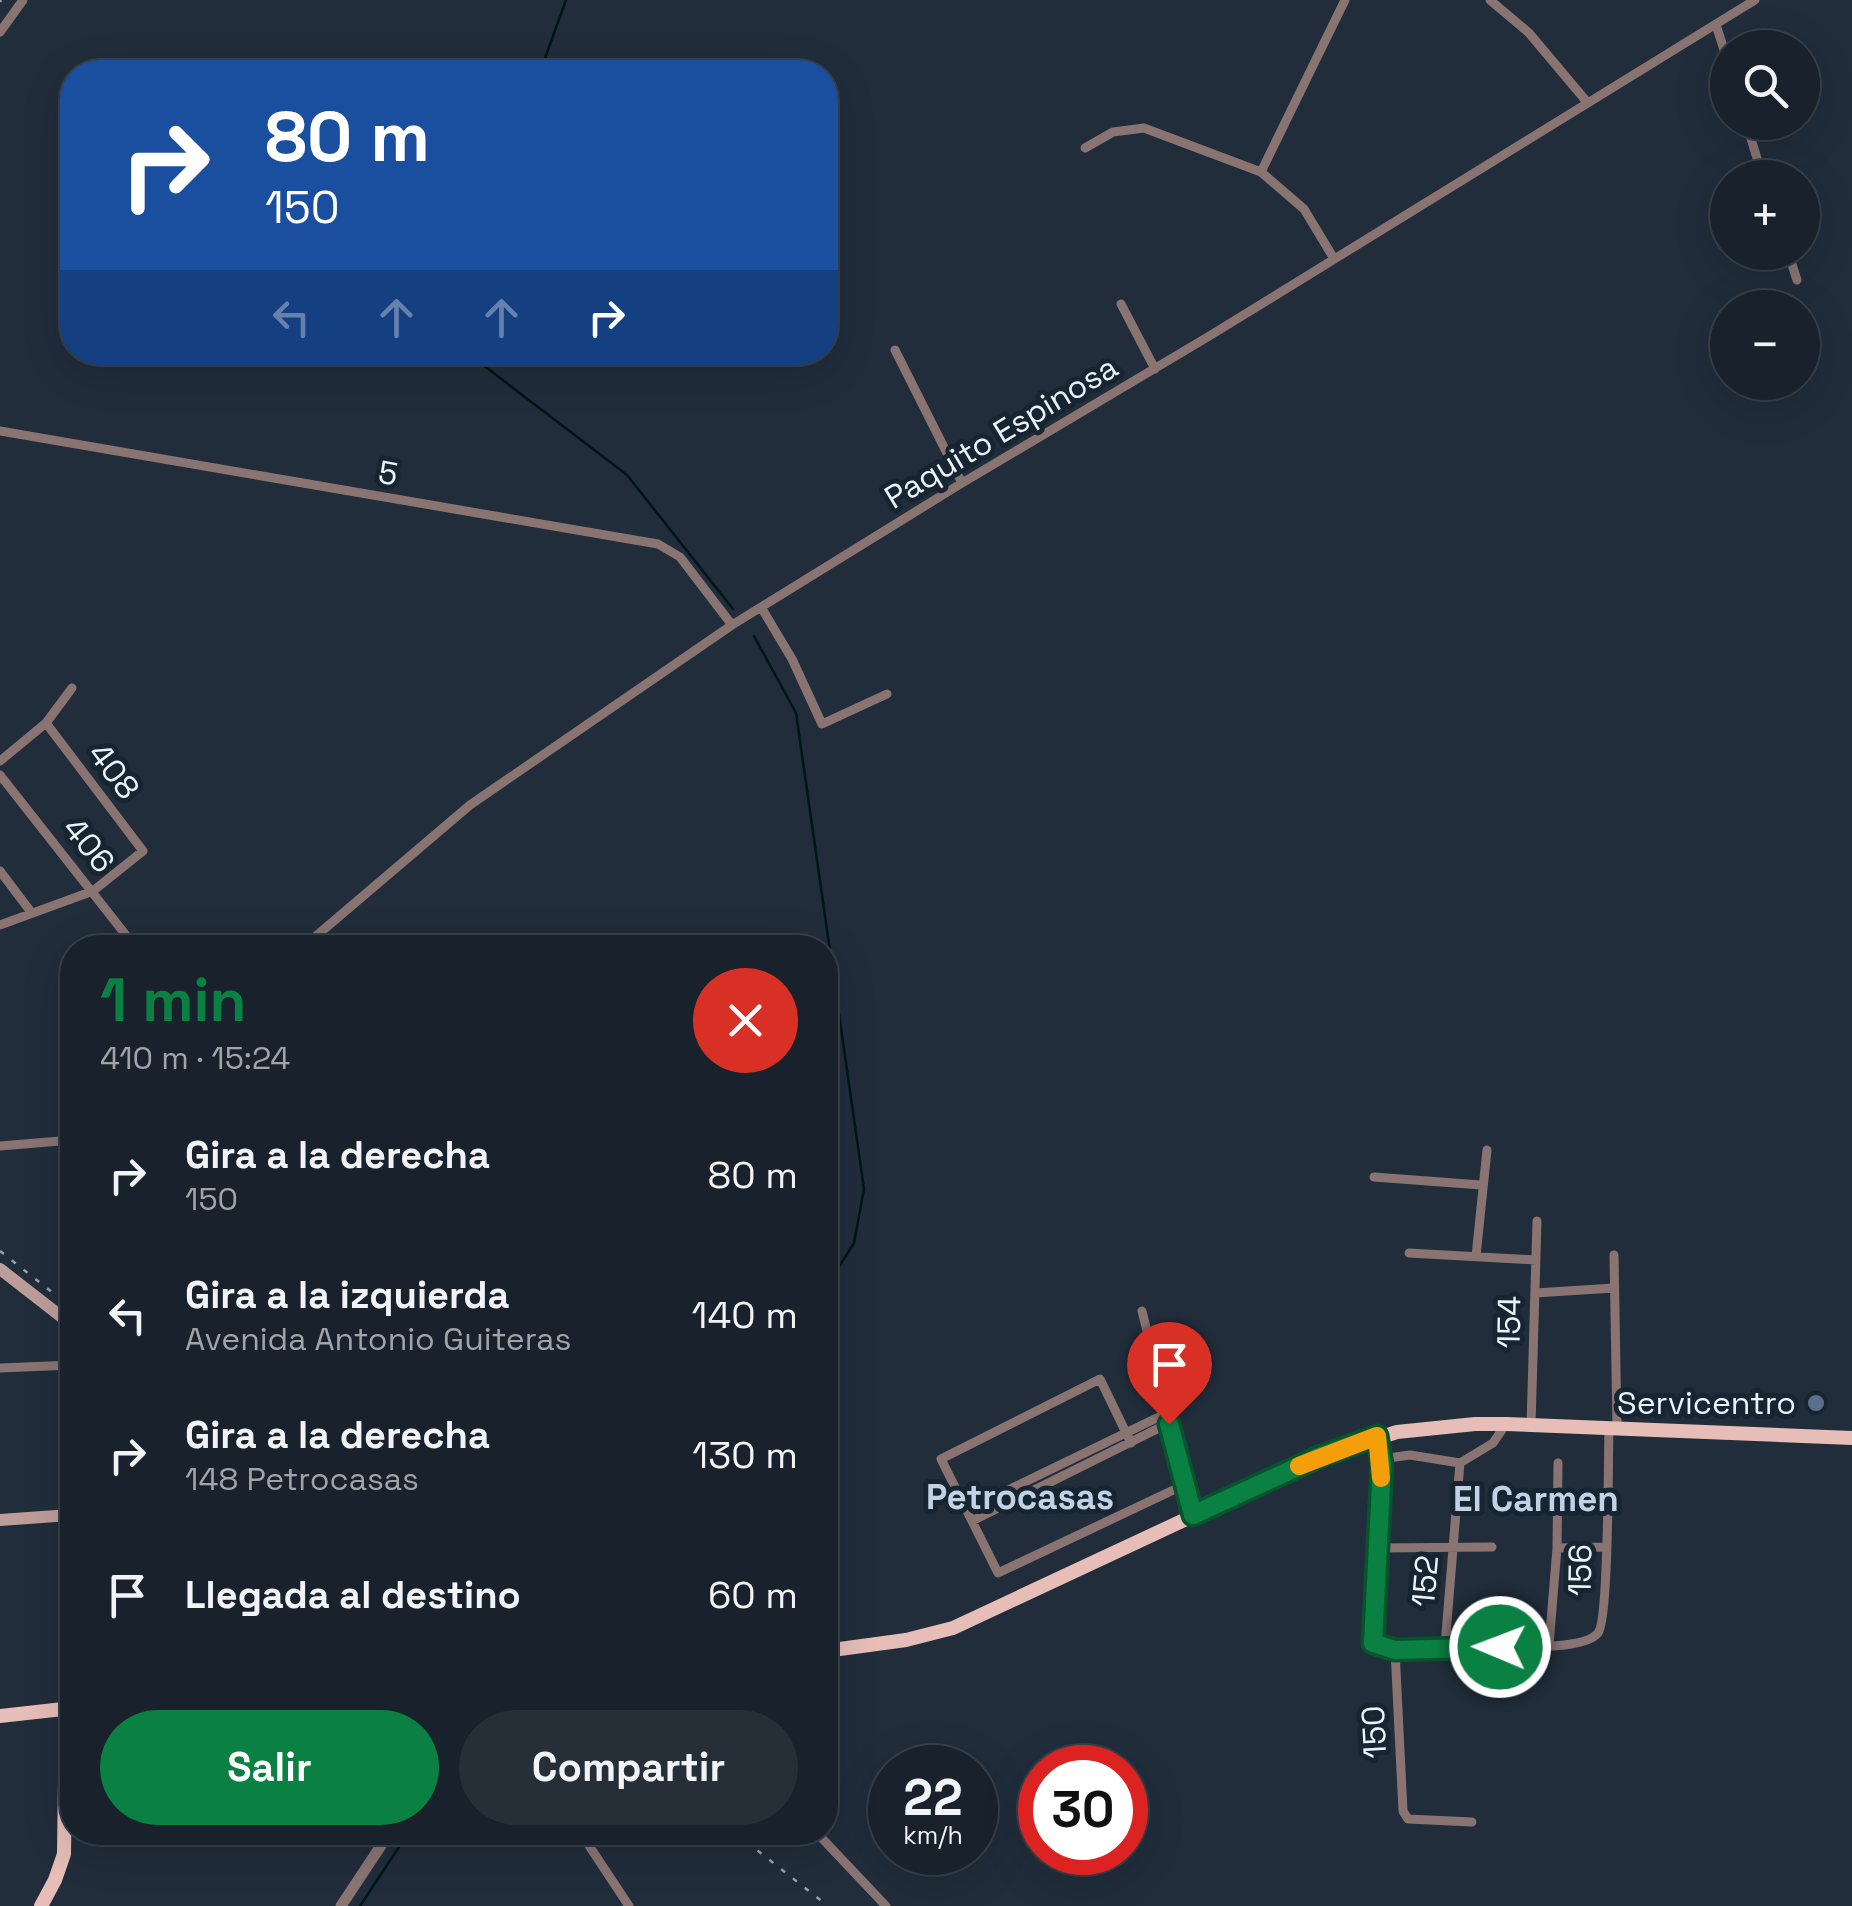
<!DOCTYPE html>
<html lang="es">
<head>
<meta charset="utf-8">
<style>
	:root { --surface:#19222c; --page:#262f38; --text:#f1f3f6; --muted:#9fa4a9; --line:#373f48; --accent:#0b8043 }
	body { margin:0; font-family:"Space Grotesk",sans-serif; background:var(--page); color:var(--text); height:100vh; display:flex; flex-direction:column; font-size:38px; white-space:nowrap }
	* { box-sizing:border-box; margin:0 }
	p { font-size:32px; color:var(--muted) }
	.icon { flex:none; width:55px; height:55px; fill:none; stroke:currentColor; stroke-width:2; stroke-linecap:round; stroke-linejoin:round }
	.map { position:relative; flex:1; overflow:hidden }
	.sheet { position:absolute; left:60px; top:935px; width:778px; height:910px; display:flex; flex-direction:column; background:var(--surface); border-radius:40px; box-shadow:0 10px 40px #0002,0 0 0 2px var(--line) }
	.sheet>* { flex:none }
	.hud { position:absolute; left:60px; top:60px; width:778px; height:305px; border-radius:40px; box-shadow:0 10px 40px #0002,0 0 0 2px var(--line); background:#1a4fa0; color:#fff; overflow:hidden }
	.buttons { position:absolute; left:1710px; top:30px; display:grid; gap:20px }
	.buttons a { display:grid; place-items:center; width:110px; height:110px; border-radius:50%; background:var(--surface); box-shadow:0 10px 40px #0002,0 0 0 2px var(--line); font-size:50px }
	.speed { position:absolute; left:868px; top:1745px; display:flex; gap:20px; font-size:50px; font-weight:700; text-align:center }
	.speed>* { display:grid; place-content:center; width:130px; height:130px; border-radius:50%; background:var(--surface); box-shadow:0 10px 40px #0002,0 0 0 2px var(--line); line-height:1 }
	.speed small { font-size:25px; font-weight:400 }
	.speed .limit { border:15px solid #d22; background:#fff; color:#111 }
	.pin { position:absolute; display:grid; place-items:center; width:85px; height:85px; color:#fff; margin:-102px -42px; border-radius:50% 50% 50% 0; rotate:-45deg; box-shadow:0 0 10px #0007 }
	.pin .icon { rotate:45deg }
	.me { position:absolute; width:110px; margin:-55px; rotate:271deg; stroke-linejoin:round; filter:drop-shadow(0 0 8px #0008) }
	.turn { display:flex; align-items:center; gap:35px; height:210px; padding:0 40px; font-size:45px }
	.turn .icon { width:130px; height:130px; stroke-width:2.5 }
	.turn b { display:block; font-size:70px; line-height:85px }
	.lanes { display:flex; align-items:center; height:95px; padding:0 40px; background:#0003; justify-content:center; gap:50px; direction:ltr }
	.lanes .off { opacity:.35 }
	.round { display:grid; place-items:center; flex:none; width:105px; height:105px; border-radius:52px; background:var(--page) }
	.overview { display:flex; align-items:center; justify-content:space-between; height:170px; padding:0 40px }
	h1 { font-size:60px; font-weight:800; line-height:75px; color:var(--accent) }
	.cta { display:flex; gap:20px; margin-top:auto; padding:20px 40px }
	.cta a { flex:1; height:115px; border-radius:60px; background:var(--accent); color:#fff; font-size:40px; font-weight:800; line-height:115px; text-align:center }
	.cta a+a { background:var(--page); color:var(--text) }
	ul { padding:0; list-style:none }
	li { display:flex; align-items:center; gap:30px; height:140px; padding:0 40px }
	li div { flex:1 }
	li b { display:block; font-size:38px }
	li em { font-style:normal }
	.map>svg:first-child { display:block }
	.lines { fill:none; stroke-linecap:round; stroke-linejoin:round }
	.stream { stroke:#001519; stroke-width:2.5 }
	.minor { stroke:#897472; stroke-width:9 }
	.tertiary { stroke:#897472; stroke-width:11 }
	.secondary { stroke:#bd9d99; stroke-width:12 }
	.primary { stroke:#e6bdb7; stroke-width:14 }
	.rail { stroke:#97a1ac; stroke-width:2.5; stroke-dasharray:5 10; stroke-linecap:butt }
	.route-casing { stroke:#07532c; stroke-width:25 }
	.route { stroke:#0b8043; stroke-width:18 }
	.slow { stroke:#f59e0b; stroke-width:18 }
	.service-dot { fill:#5c6f8a; stroke:#172431; stroke-width:4 }
	.labels { text-anchor:middle; dominant-baseline:central; stroke-width:10; stroke-linejoin:round; paint-order:stroke }
	.street-label { font-size:32px; fill:#ebf4fd; stroke:#172431 }
	.poi-label { font-size:32px; fill:#ebf4fd; stroke:#172431; text-anchor:end }
	.neighbourhood-label { font-size:35px; font-weight:bold; fill:#c2d2e4; stroke:#172431 }
</style>
</head>
<body>
<div class="map">
<svg width="1852" height="1906" viewBox="0 0 1852 1906">
	<rect width="100%" height="100%" fill="#212d3b"/>
	<g class="lines">
		<path class="stream" d="M540,72L566,0
			M466,352L627,475L733,609
			M754,636L796,713L864,1189L854,1243L825,1289
			M360,1906L409,1832"/>
		<path class="minor" d="M1490,0L1529,33L1587,102
			M1716,25L1728,62
			M0,32L23,0
			M1746,122L1763,178
			M1085,148L1113,132L1144,128L1261,172L1304,209L1333,257
			M1261,172L1345,0
			M1788,252L1797,280
			M1121,304L1155,369
			M895,350L962,483
			M0,431L658,544L680,557L732,625
			M761,607L792,659L822,724L887,694
			M46,723L72,688
			M0,761L46,723L143,851L93,891L0,925
			M0,775L136,948
			M0,871L31,912
			M302,948L470,805L732,625L962,483L1211,335L1755,0
			M0,1146L72,1140
			M1374,1177L1481,1185
			M1409,1253L1536,1260
			M1614,1255L1617,1428
			M1476,1256L1487,1150
			M1535,1293L1614,1288
			M1142,1311L1193,1515
			M0,1368L72,1365
			M1531,1425L1537,1221
			M1377,1436L1382,1464L1373,1643C1410,1654 1455,1647 1494,1647C1516,1647 1585,1650 1598,1633C1609,1620 1608,1457 1609,1428
			M1131,1443L1100,1379L941,1459L998,1573L1184,1485
			M1381,1459L1410,1455L1460,1463
			M1460,1463L1493,1443L1506,1424
			M967,1510L1167,1413
			M972,1521L1169,1423
			M1378,1548L1492,1547
			M1557,1548L1605,1547
			M1549,1645L1557,1548L1558,1463
			M1445,1646L1460,1463
			M1395,1650L1403,1811L1408,1819L1472,1822
			M580,1832L629,1906
			M816,1832L886,1906"/>
		<path class="tertiary" d="M341,1906L390,1832"/>
		<path class="secondary" d="M0,1269L72,1325
			M0,1520L70,1515
			M66,1709L72,1407"/>
		<path class="primary" d="M825,1651L906,1640L953,1628L1319,1457L1397,1432L1475,1424H1506L1852,1438
			M0,1716L72,1708
			M41,1906L55,1880L64,1854L66,1709"/>
		<path class="rail" d="M0,2L1,0
			M0,1251L72,1308
			M734,1832L828,1906"/>
	</g>
	<g class="lines">
		<g class="route-casing">
			<path id="route" d="M1169,1424L1193,1515L1319,1457L1377,1436L1382,1464L1373,1643L1395,1650L1500,1647"/>
		</g>
		<use href="#route" class="route"/>
		<path class="slow" d="M1299,1466L1377,1436L1381,1478"/>
	</g>
	<circle class="service-dot" cx="1816" cy="1403" r="10"/>
	<g class="labels">
		<g class="street-label">
			<text transform="translate(1001 432) rotate(-31)">Paquito Espinosa</text>
			<text transform="translate(388 473) rotate(10)">5</text>
			<text transform="translate(114 771) rotate(53)">408</text>
			<text transform="translate(89 845) rotate(51)">406</text>
			<text transform="translate(1509 1322) rotate(-89)">154</text>
			<text transform="translate(1580 1570) rotate(-89)">156</text>
			<text transform="translate(1425 1581) rotate(-85)">152</text>
			<text transform="translate(1374 1732) rotate(-93)">150</text>
		</g>
		<g class="poi-label">
			<text x="1796" y="1403">Servicentro</text>
		</g>
		<g class="neighbourhood-label">
			<text x="1020" y="1497">Petrocasas</text>
			<text x="1536" y="1499">El Carmen</text>
		</g>
	</g>
</svg>
<div class="buttons">
<a><svg class="icon" aria-label="search" viewBox="0 0 24 24"><circle cx="10" cy="10" r="6"/><path d="M15 15l6 6"/></svg></a>
<a>+</a>
<a>−</a>
</div>
<div class="speed"><div>22<small>km/h</small></div><div class="limit">30</div></div>
<div class="pin" style="left:1169px;top:1424px;background:#d93025"><svg class="icon" aria-label="arrive" viewBox="0 0 24 24"><path d="M6 21V4h12l-3 4 3 4H6"/></svg></div>
<svg class="me" style="left:1500px;top:1647px" viewBox="-20 -20 40 40"><circle r="17" fill="#0b8043" stroke="#fff" stroke-width="3"/><path d="M0-11L8 9 0 5-8 9z" fill="#fff"/></svg>
<div class="hud">
<div class="turn"><svg class="icon" aria-label="right" viewBox="0 0 24 24"><path d="M7 20v-9h11M14 6l5 5-5 5"/></svg><div><b>80 m</b>150</div></div>
<div class="lanes"><svg class="icon off" aria-label="left" viewBox="0 0 24 24"><path d="M17 20v-9H6M10 6l-5 5 5 5"/></svg><svg class="icon off" aria-label="ahead" viewBox="0 0 24 24"><path d="M12 20V5M6 11l6-6 6 6"/></svg><svg class="icon off" aria-label="ahead" viewBox="0 0 24 24"><path d="M12 20V5M6 11l6-6 6 6"/></svg><svg class="icon" aria-label="right" viewBox="0 0 24 24"><path d="M7 20v-9h11M14 6l5 5-5 5"/></svg></div>
</div>
<section class="sheet">
<div class="overview"><div><h1>1 min</h1><p>410 m · 15:24</p></div><a class="round" style="background:#d93025;color:#fff"><svg class="icon" aria-label="close" viewBox="0 0 24 24"><path d="M6 6l12 12M18 6L6 18"/></svg></a></div>
<ul>
<li><svg class="icon" aria-label="right" viewBox="0 0 24 24"><path d="M7 20v-9h11M14 6l5 5-5 5"/></svg><div><b>Gira a la derecha</b><p>150</p></div><em>80 m</em></li>
<li><svg class="icon" aria-label="left" viewBox="0 0 24 24"><path d="M17 20v-9H6M10 6l-5 5 5 5"/></svg><div><b>Gira a la izquierda</b><p>Avenida Antonio Guiteras</p></div><em>140 m</em></li>
<li><svg class="icon" aria-label="right" viewBox="0 0 24 24"><path d="M7 20v-9h11M14 6l5 5-5 5"/></svg><div><b>Gira a la derecha</b><p>148 Petrocasas</p></div><em>130 m</em></li>
<li><svg class="icon" aria-label="arrive" viewBox="0 0 24 24"><path d="M6 21V4h12l-3 4 3 4H6"/></svg><div><b>Llegada al destino</b></div><em>60 m</em></li>
</ul>
<div class="cta"><a>Salir</a><a>Compartir</a></div>
</section>
</div>
</body>
</html>
